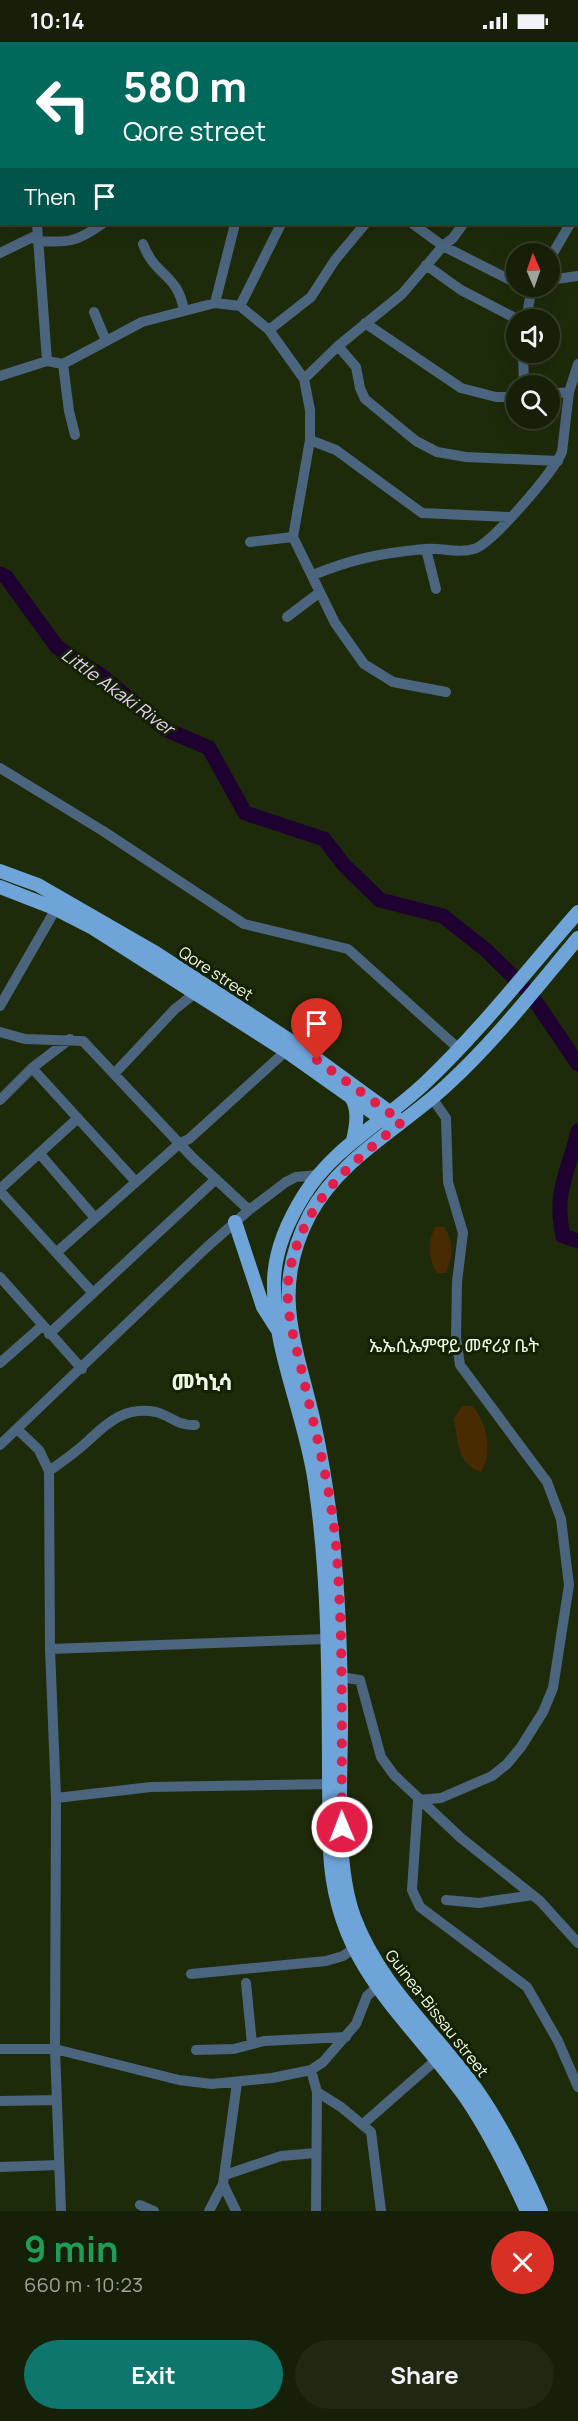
<!DOCTYPE html>
<html lang="en">
<head>
<meta charset="utf-8">
<style>
	:root { --surface:#162008; --page:#1f2812; --text:#f1f3f6; --muted:#9ea39c; --line:#353e29; --accent:#0f766e }
	body { margin:0; font-family:Manrope,"Noto Sans Ethiopic",sans-serif; background:var(--page); color:var(--text); height:100vh; display:flex; flex-direction:column; font-size:22px; white-space:nowrap }
	* { box-sizing:border-box; margin:0 }
	p { font-size:20px; color:var(--muted) }
	.icon { flex:none; width:33px; height:33px; fill:none; stroke:currentColor; stroke-width:2; stroke-linecap:round; stroke-linejoin:round }
	.map { position:relative; height:2169px; overflow:hidden }
	.sheet { display:flex; flex-direction:column; background:var(--surface); flex:1 }
	.sheet>* { flex:none }
	.hud { position:absolute; left:0px; top:0px; width:579px; height:183px; box-shadow:0 6px 24px #0002,0 0 0 2px var(--line); background:#00695c; color:#fff; overflow:hidden }
	.needle { width:39px; rotate:358deg }
	.fabs { position:absolute; left:506px; top:201px; display:grid; gap:12px }
	.fabs a { display:grid; place-items:center; width:54px; height:54px; border-radius:50%; background:var(--surface); box-shadow:0 6px 24px #0002,0 0 0 2px var(--line); font-size:30px }
	.pin { position:absolute; display:grid; place-items:center; width:51px; height:51px; color:#fff; margin:-62px -26px; border-radius:50% 50% 50% 0; rotate:-45deg; box-shadow:0 0 6px #0007 }
	.pin .icon { rotate:45deg }
	.me { position:absolute; width:66px; margin:-33px; rotate:359deg; stroke-linejoin:round; filter:drop-shadow(0 0 4px #0008) }
	.turn { display:flex; align-items:center; gap:21px; height:126px; padding:0 24px; font-size:27px }
	.turn .icon { width:78px; height:78px; stroke-width:2.5 }
	.turn b { display:block; font-size:42px; line-height:51px }
	.then { display:flex; align-items:center; height:57px; padding:0 24px; background:#0003; gap:12px; font-size:22px }
	.round { display:grid; place-items:center; flex:none; width:63px; height:63px; border-radius:32px; background:var(--page) }
	.head { display:flex; align-items:center; justify-content:space-between; height:102px; padding:0 24px }
	h1 { font-size:36px; font-weight:700; line-height:45px; color:#1e9e55 }
	.action { display:flex; gap:12px; margin-top:auto; padding:12px 24px }
	.action a { flex:1; height:69px; border-radius:36px; background:var(--accent); color:#fff; font-size:24px; font-weight:700; line-height:69px; text-align:center }
	.action a+a { background:var(--page); color:var(--text) }
	.status { display:flex; justify-content:space-between; align-items:center; height:42px; padding:0 30px; background:var(--surface); direction:ltr }
	.status svg { height:16px; fill:currentColor }
	.map>svg:first-child { display:block }
	.green { fill:#492b02 }
	.lines { fill:none; stroke-linecap:round; stroke-linejoin:round }
	.river { stroke:#1e0130; stroke-width:15 }
	.minor { stroke:#4c657f; stroke-width:10 }
	.major { stroke:#6ea4d8; stroke-width:14 }
	.route { stroke:#e11d48; stroke-width:10; stroke-dasharray:0 18 }
	.labels { text-anchor:middle; dominant-baseline:central; stroke-width:6; stroke-linejoin:round; paint-order:stroke }
	.street-label { font-size:16px; fill:#eef8e4; stroke:#142102 }
	.water-label { font-size:18px; font-style:italic; fill:#e5d1f8; stroke:#142102 }
	.neighbourhood-label { font-size:18px; fill:#eef8e4; stroke:#142102 }
	.district-label { font-size:22px; font-weight:bold; fill:#eef8e4; stroke:#142102 }
</style>
</head>
<body>
<div class="status"><b>10:14</b><svg viewBox="0 0 49 12"><path d="M0 12V9h3v3zM5 12V6h3v6zM10 12V3h3v9zM15 12V0h3v12zM26 1h20v11H26zM47 4h2v5h-2z"/></svg></div>
<div class="map">
<svg width="578" height="2169" viewBox="0 0 578 2169">
	<rect width="100%" height="100%" fill="#1e2b0a"/>
	<path class="green" d="M435,1185H444C454,1199 453,1216 446,1231H437C428,1216 428,1201 435,1185Z
		M462,1364H472C487,1380 493,1411 481,1430C456,1421 459,1401 454,1377Z"/>
	<g class="lines">
		<path class="river" d="M0,532L6,535L57,605L102,634L165,687L209,706L245,771L324,797L344,823L380,858L443,874L487,909L529,950L578,1022
			M578,1089C569,1130 553,1149 563,1194L578,1199"/>
		<path class="minor" d="M159,0L163,2
			M545,0V2
			M10,2L11,0
			M41,2V0
			M279,2L280,0
			M451,2L452,0
			M0,33L2,28
			M578,49V50
			M0,51L2,50
			M0,139L2,138
			M37,182L47,319
			M413,182L443,204L516,241
			M37,199C68,201 77,200 102,182
			M143,202C155,235 178,231 184,269
			M0,211L37,193
			M549,218L570,182
			M426,223L461,248L519,278
			M549,238L578,234
			M215,261L235,182
			M240,264L281,182
			M94,270L106,299
			M526,278L532,244
			M365,281L461,346L496,355H516
			M269,288L311,255L335,218L365,182
			M338,304L356,325L360,346L365,357L416,399L437,410L466,415L558,419
			M523,310L524,344
			M63,322L69,369L75,393
			M0,334L47,319L63,322L142,280L215,261L240,264L269,288L304,337L310,368V398L293,495L335,581L364,622L393,640L446,650
			M304,337L338,304L402,252L443,204L453,196L463,182
			M549,352L569,350
			M310,398L336,408L422,471L509,475
			M250,500L293,495
			M426,507L436,547
			M313,533C352,517 382,511 424,507C440,505 458,512 474,507C492,502 554,429 562,410L569,350L578,322
			M287,575L320,550
			M0,726L103,789L244,882L348,907L459,1007
			M0,964L58,863
			M0,990L25,997L83,999L193,1116L249,1168
			M32,1026L136,1140
			M115,1031L175,967L194,952
			M0,1058L32,1026L70,997
			M40,1112L95,1176
			M0,1147L78,1076
			M0,1149L92,1250
			M57,1210L180,1101L189,1097L286,1009
			M0,1235L82,1327
			M49,1292L216,1137
			M0,1321L42,1284
			M17,1387L39,1408L49,1429L50,1607L56,1756L55,2007L61,2169
			M0,1403L207,1205L249,1168L286,1140L296,1135L317,1133
			M49,1429C63,1419 78,1409 90,1397C109,1379 127,1364 156,1370C171,1374 178,1384 195,1383
			M50,1607L326,1597
			M341,1635L360,1638L381,1715L394,1733L461,1796L540,1859L578,1901
			M56,1756L151,1745L334,1742
			M418,1758L441,1756L492,1734L507,1722L521,1705L543,1670L553,1646L569,1543L561,1477L547,1440L460,1323L456,1296L457,1240L463,1191L448,1140L446,1076L432,1056
			M418,1758L412,1848L420,1865L527,1945L558,1999L578,2045
			M446,1858L479,1861L533,1853
			M191,1932L326,1919L343,1914L353,1907
			M246,1941L252,2002
			M0,2007H55L179,2038L212,2042L272,2036L311,2028L323,2020L356,1982L367,1954L376,1946
			M196,2008L234,2007L264,1999L346,1995
			M311,2028L317,2050L316,2169
			M317,2050L341,2065L371,2090L381,2169
			M0,2059L57,2058
			M363,2082L436,2018
			M0,2125L59,2123
			M225,2133L281,2114L316,2111
			M223,2142L236,2169
			M140,2163L154,2169
			M209,2169L223,2142L237,2041"/>
		<path class="major" d="M0,829L38,843L156,911L303,1007L395,1074
			M0,845L54,866L93,886L286,1009L389,1082
			M350,1054C360,1066 356,1085 353,1099
			M235,1180L263,1265L277,1287
			M527,2169C509,2130 490,2091 466,2056C405,1971 335,1924 330,1809C327,1687 333,1563 315,1441C306,1374 272,1307 274,1238C275,1208 289,1177 304,1153C334,1105 385,1079 425,1041C481,988 528,927 578,870
			M541,2169C523,2127 502,2084 476,2047C434,1989 380,1944 354,1875C333,1817 342,1728 341,1665C340,1565 335,1475 313,1376C295,1299 270,1248 310,1172C340,1116 402,1085 447,1043C496,998 536,946 578,896"/>
	</g>
	<g class="lines">
		<path class="route" d="M317,1018L402,1080C350,1123 308,1154 291,1223C281,1263 296,1300 304,1339C316,1393 331,1447 336,1503C344,1597 341,1691 342,1785"/>
	</g>
	<g class="labels">
		<g class="street-label">
			<text transform="translate(216 931) rotate(33)">Qore street</text>
			<text transform="translate(437 1971) rotate(52)">Guinea-Bissau street</text>
		</g>
		<g class="water-label">
			<text transform="translate(118 649) rotate(36)">Little Akaki River</text>
		</g>
		<g class="neighbourhood-label">
			<text x="454" y="1303">ኤኤሲኤምዋይ መኖሪያ ቤት</text>
		</g>
		<g class="district-label">
			<text x="202" y="1340">መካኒሳ</text>
		</g>
	</g>
</svg>
<div class="fabs">
<a><svg class="needle" viewBox="-14 -14 28 28"><path d="M0-13l5 13h-10z" fill="#e53935"/><path d="M0 13l5-13h-10z" fill="#9ea39c"/></svg></a>
<a><svg class="icon" aria-label="sound" viewBox="0 0 24 24"><path d="M4 9h4l5-4v14l-5-4H4zM17 9q2 3 0 6"/></svg></a>
<a><svg class="icon" aria-label="search" viewBox="0 0 24 24"><circle cx="10" cy="10" r="6"/><path d="M15 15l6 6"/></svg></a>
</div>
<div class="pin" style="left:317px;top:1018px;background:#d93025"><svg class="icon" aria-label="arrive" viewBox="0 0 24 24"><path d="M6 21V4h12l-3 4 3 4H6"/></svg></div>
<svg class="me" style="left:342px;top:1785px" viewBox="-20 -20 40 40"><circle r="17" fill="#e11d48" stroke="#fff" stroke-width="3"/><path d="M0-11L8 9 0 5-8 9z" fill="#fff"/></svg>
<div class="hud">
<div class="turn"><svg class="icon" aria-label="left" viewBox="0 0 24 24"><path d="M17 20v-9H6M10 6l-5 5 5 5"/></svg><div><b>580 m</b>Qore street</div></div>
<div class="then">Then<svg class="icon" aria-label="arrive" viewBox="0 0 24 24"><path d="M6 21V4h12l-3 4 3 4H6"/></svg></div>
</div>
</div>
<section class="sheet">
<div class="head"><div><h1>9 min</h1><p>660 m · 10:23</p></div><a class="round" style="background:#d93025;color:#fff"><svg class="icon" aria-label="close" viewBox="0 0 24 24"><path d="M6 6l12 12M18 6L6 18"/></svg></a></div>
<div class="action"><a>Exit</a><a>Share</a></div>
</section>
</body>
</html>
